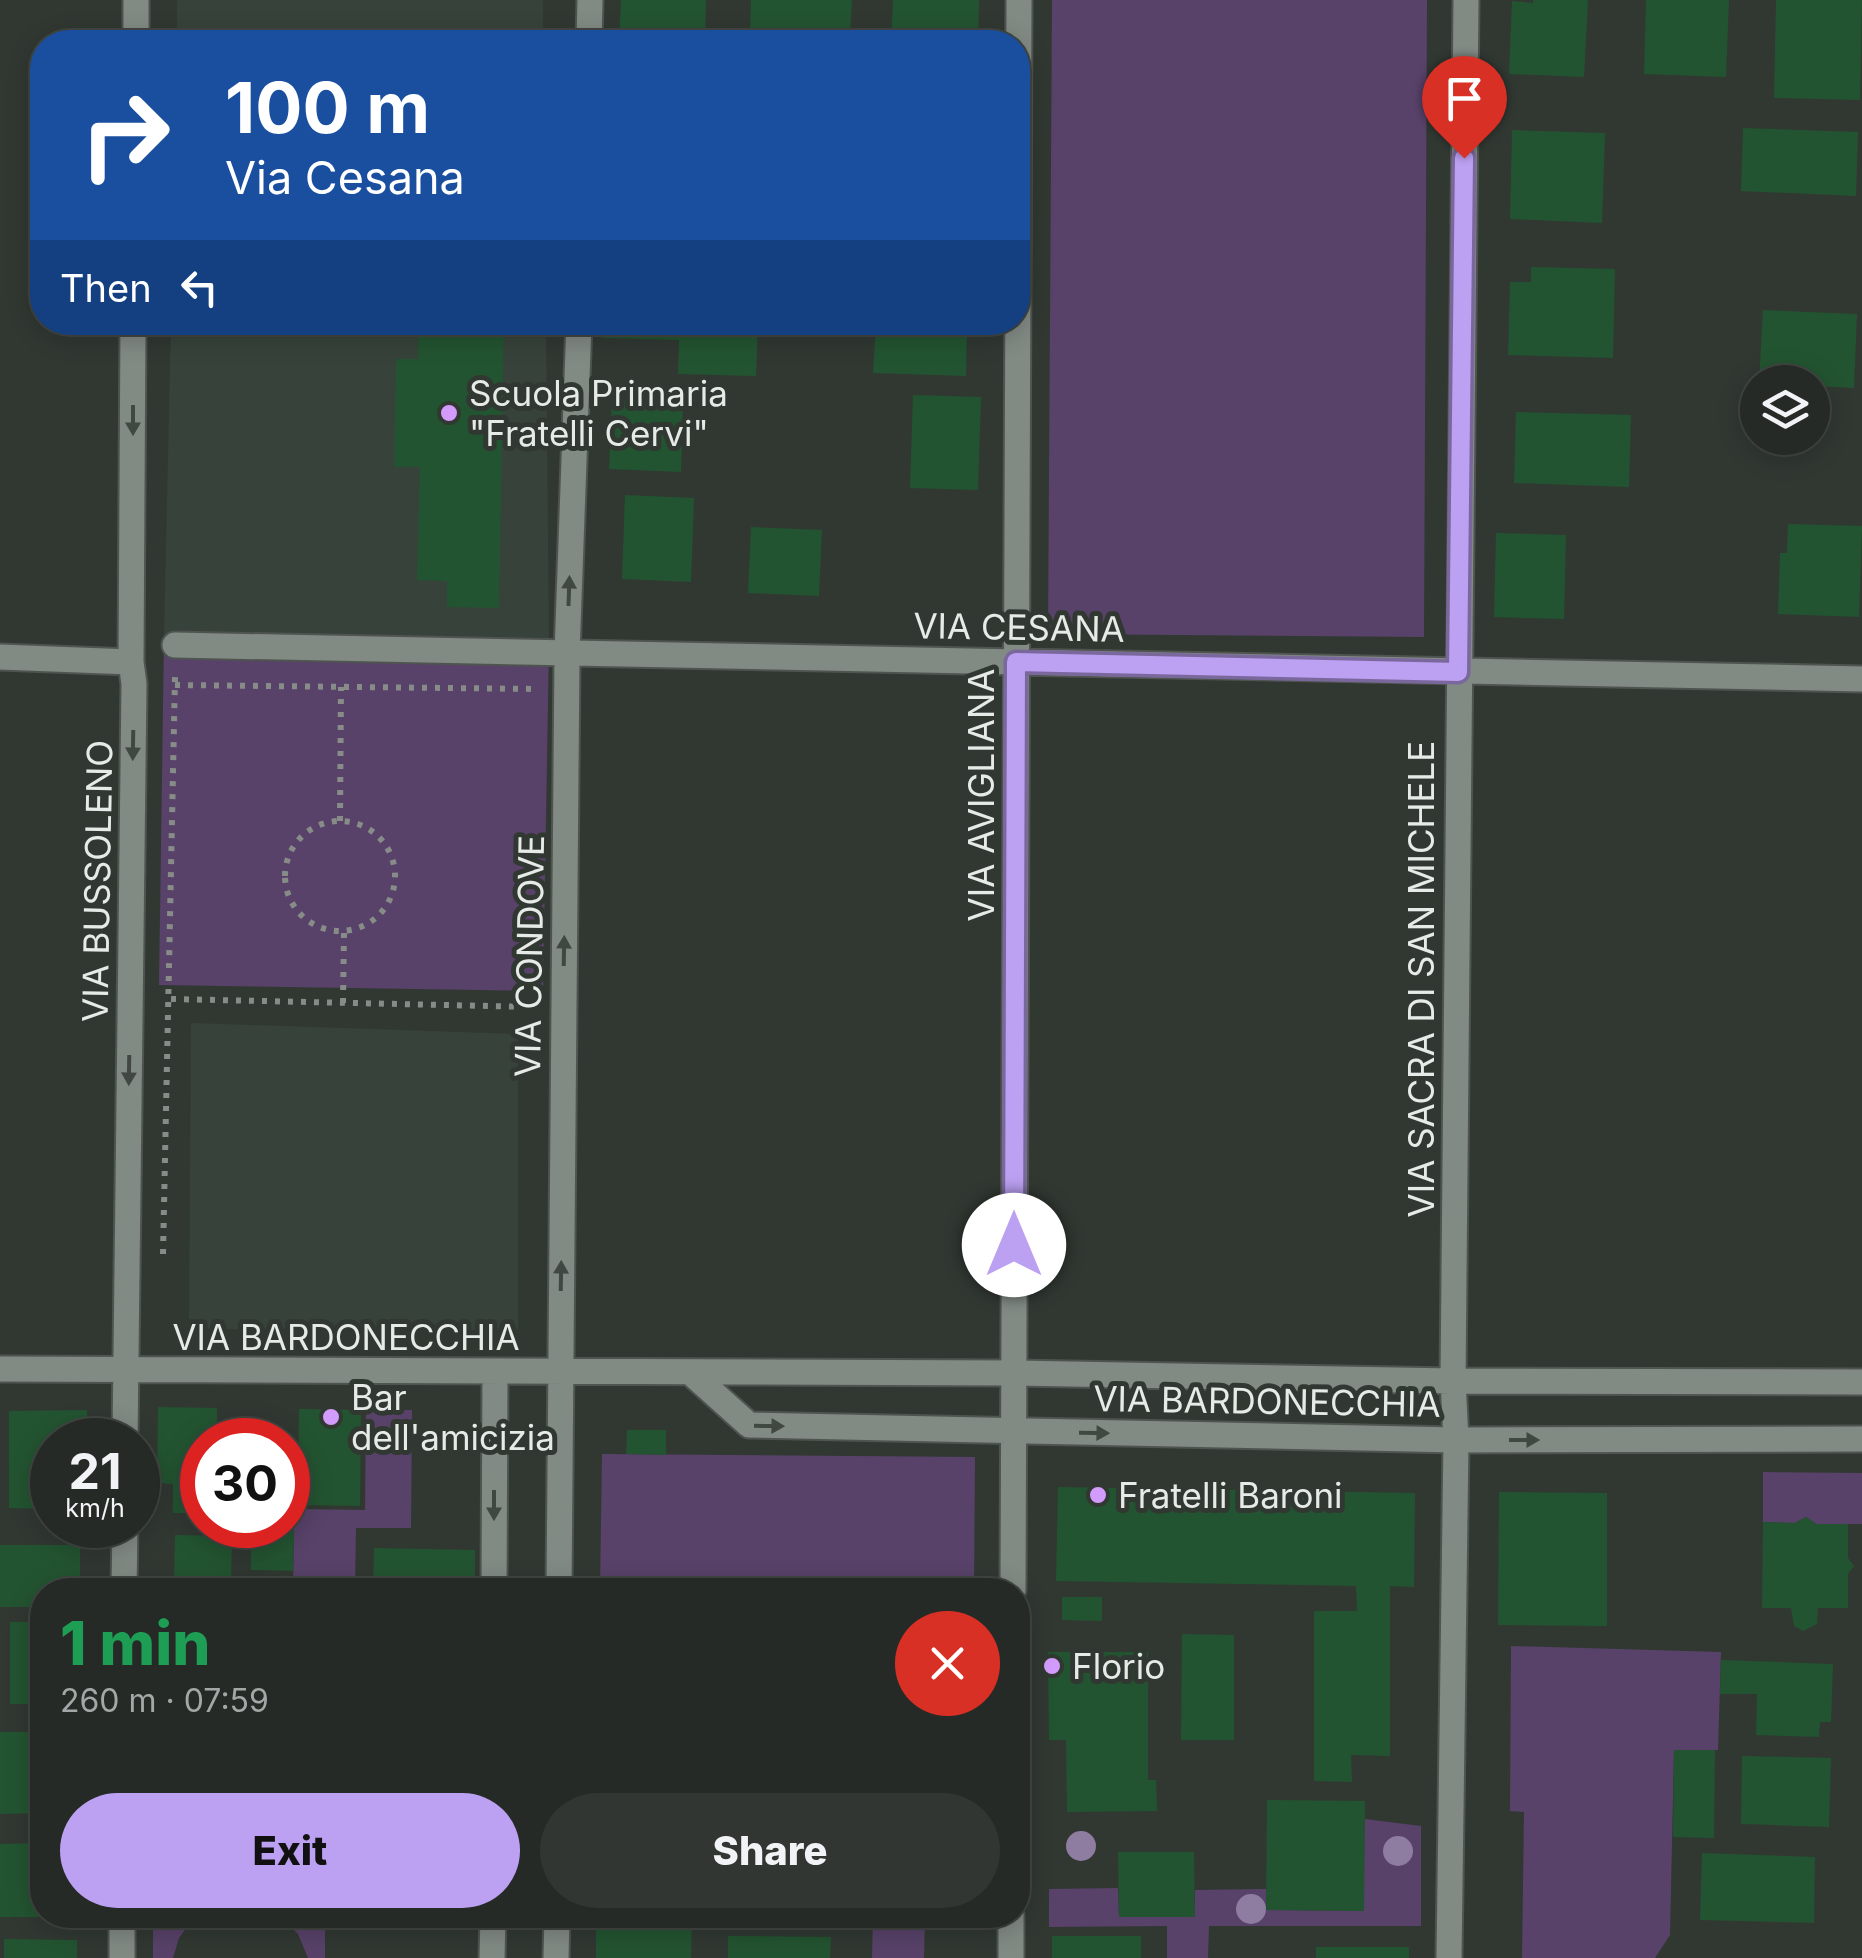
<!DOCTYPE html>
<html lang="en">
<head>
<meta charset="utf-8">
<style>
	:root { --surface:#252a26; --page:#313632; --text:#f1f3f6; --muted:#a3a7a7; --line:#424643; --accent:#bca0f2 }
	body { margin:0; font-family:Inter,sans-serif; background:var(--page); color:var(--text); height:100vh; display:flex; flex-direction:column; font-size:38px; white-space:nowrap }
	* { box-sizing:border-box; margin:0 }
	p { font-size:32px; color:var(--muted) }
	.icon { flex:none; width:55px; height:55px; fill:none; stroke:currentColor; stroke-width:2; stroke-linecap:round; stroke-linejoin:round }
	.map { position:relative; flex:1; overflow:hidden }
	.sheet { position:absolute; left:30px; top:1578px; width:1000px; height:350px; display:flex; flex-direction:column; background:var(--surface); border-radius:40px; box-shadow:0 5px 25px #0003,0 0 0 2px var(--line) }
	.sheet>* { flex:none }
	.top-card { position:absolute; left:30px; top:30px; width:1000px; height:305px; border-radius:40px; box-shadow:0 5px 25px #0003,0 0 0 2px var(--line); background:#1a4fa0; color:#fff; overflow:hidden }
	.buttons { position:absolute; left:1740px; top:365px; display:grid; gap:20px }
	.buttons a { display:grid; place-items:center; width:90px; height:90px; border-radius:50%; background:var(--surface); box-shadow:0 5px 25px #0003,0 0 0 2px var(--line); font-size:50px }
	.speed { position:absolute; left:30px; top:1418px; display:flex; gap:20px; font-size:50px; font-weight:700; text-align:center }
	.speed>* { display:grid; place-content:center; width:130px; height:130px; border-radius:50%; background:var(--surface); box-shadow:0 5px 25px #0003,0 0 0 2px var(--line); line-height:1 }
	.speed small { font-size:25px; font-weight:400 }
	.speed .limit { border:15px solid #d22; background:#fff; color:#111 }
	.pin { position:absolute; display:grid; place-items:center; width:85px; height:85px; color:#fff; margin:-102px -42px; border-radius:50% 50% 50% 0; rotate:-45deg; box-shadow:0 0 10px #0007 }
	.pin .icon { rotate:45deg }
	.me { position:absolute; width:110px; margin:-55px; rotate:0deg; stroke-linejoin:round; filter:drop-shadow(0 0 8px #0008) }
	.turn { display:flex; align-items:center; gap:35px; height:210px; padding:0 30px; font-size:45px }
	.turn .icon { width:130px; height:130px; stroke-width:2.5 }
	.turn b { display:block; font-size:70px; line-height:85px }
	.then { display:flex; align-items:center; height:95px; padding:0 30px; background:#0003; gap:20px; font-size:38px }
	.round { display:grid; place-items:center; flex:none; width:105px; height:105px; border-radius:52px; background:var(--page) }
	.overview { display:flex; align-items:center; justify-content:space-between; height:170px; padding:0 30px }
	h1 { font-size:60px; font-weight:800; line-height:75px; color:#1e9e55 }
	.primary-button { display:flex; gap:20px; margin-top:auto; padding:20px 30px }
	.primary-button a { flex:1; height:115px; border-radius:60px; background:var(--accent); color:#111; font-size:40px; font-weight:800; line-height:115px; text-align:center }
	.primary-button a+a { background:var(--page); color:var(--text) }
	.map>svg:first-child { display:block }
	.built { fill:#37433a }
	.green { fill:#584269 }
	.building { fill:#235431 }
	.lines { fill:none; stroke-linecap:round; stroke-linejoin:round }
	.minor-casing { stroke:#4f5450; stroke-width:29 }
	.path { stroke:#878c88; stroke-width:6; stroke-dasharray:5 8; stroke-linecap:butt }
	.minor { stroke:#828a84; stroke-width:25 }
	.tree { fill:#8f7ca1 }
	.oneway { fill:#414842 }
	.route-casing { stroke:#7a689d; stroke-width:25 }
	.route { stroke:#bca0f2; stroke-width:18 }
	.poi-dot { fill:#d39cfc; stroke:#313832; stroke-width:4 }
	.labels { text-anchor:middle; dominant-baseline:central; stroke-width:10; stroke-linejoin:round; paint-order:stroke }
	.poi-label { font-size:35px; fill:#e7ebe8; stroke:#313832; text-anchor:start }
	.street-label { font-size:35px; fill:#e7ebe8; stroke:#313832 }
</style>
</head>
<body>
<div class="map">
<svg width="1862" height="1958" viewBox="0 0 1862 1958">
	<rect width="100%" height="100%" fill="#313832"/>
	<path class="built" d="M177,0H543V42H177Z
		M171,323H546L549,646L164,637Z
		M191,1023L518,1034V1330L189,1329Z"/>
	<path class="green" d="M1052,0H1427L1424,637L1048,634Z
		M164,637L549,646L543,991L159,985Z
		M366,1410H412L411,1528H356L355,1590H293L294,1528L287,1527L288,1501H297L298,1509L365,1510Z
		M602,1454L975,1457L974,1590H600Z
		M1763,1472L1862,1473V1524H1816L1806,1517L1795,1523L1763,1522Z
		M1511,1646L1721,1652L1718,1750H1674L1670,1935L1655,1958H1522L1524,1812L1510,1811Z
		M1365,1819L1421,1826V1926H1209L1208,1958H1167V1926L1049,1927V1889L1118,1888L1119,1917H1195V1890L1266,1889V1910L1363,1911Z
		M153,1915H475V1929L325,1928V1958H308L298,1934L291,1927H187L179,1938L173,1958H153Z
		M873,1915H925L924,1958H872Z"/>
	<path class="building" d="M621,0H706L705,42H619Z
		M751,0H852L850,35L750,30Z
		M893,0H979L978,42H891Z
		M1533,0H1588L1584,77L1509,74L1512,1L1533,3Z
		M1646,0H1729L1726,77L1644,74Z
		M1776,0H1862L1860,100L1774,98Z
		M1743,128L1858,132L1856,196L1741,191Z
		M1512,130L1605,133L1602,223L1510,219Z
		M1531,267L1615,269L1613,358L1508,355L1510,282H1531Z
		M1763,310L1857,314L1854,388L1812,386V382H1759Z
		M418,322H504L499,608L447,607V581L417,580L420,467H394L396,359H418Z
		M602,322H758L756,376L678,374L679,340L601,338Z
		M876,322H967L966,376L873,373Z
		M913,395L981,397L978,490L910,488Z
		M612,400L683,403L681,472L609,469Z
		M1516,412L1631,415L1629,487L1514,483Z
		M625,495L694,498L691,582L622,579Z
		M1788,524L1862,526L1859,617L1778,614L1780,553H1787Z
		M751,527L822,530L819,596L748,593Z
		M1496,533L1566,535L1564,619L1494,617Z
		M158,1407L217,1408V1440H202V1513H173V1484L157,1483Z
		M299,1409L361,1410L360,1506L298,1505Z
		M87,1410V1440H52V1509L9,1508V1411Z
		M627,1430H666V1455L626,1454Z
		M1058,1487L1415,1493L1414,1587L1390,1586V1756L1351,1755L1352,1782L1314,1781V1611H1357L1356,1586L1056,1581Z
		M1499,1492L1607,1493V1626L1498,1625Z
		M1806,1517L1816,1524H1848V1558L1854,1566L1848,1574V1608H1818L1817,1624L1803,1631L1794,1626L1791,1608H1762L1763,1522L1795,1523Z
		M251,1527H294L293,1571L251,1570Z
		M175,1535L232,1536L231,1590H185V1581H174Z
		M0,1545H80V1590H42V1607H0Z
		M374,1548L475,1550V1590H373Z
		M1062,1597H1102V1621L1062,1620Z
		M10,1622H42V1704H10Z
		M1182,1634L1234,1635V1740H1181Z
		M1048,1652H1148V1780H1156L1157,1811L1067,1812L1066,1740H1049Z
		M1721,1660L1833,1664L1831,1722H1820L1819,1737L1756,1735L1757,1694H1720Z
		M0,1732H42V1813L0,1814Z
		M1674,1750H1715L1714,1838L1673,1837Z
		M1742,1756L1831,1758L1829,1827L1741,1824Z
		M1267,1800L1365,1801L1364,1911L1266,1910Z
		M42,1843V1917H0V1844Z
		M1118,1852H1194L1195,1917H1119Z
		M1702,1853L1815,1857L1814,1923L1700,1920Z
		M596,1915H692L691,1958H596Z
		M728,1936L831,1937L830,1958H728Z
		M1052,1936H1141V1958H1052Z
		M4,1939L77,1940V1958H4Z
		M1316,1947H1409V1958H1316Z"/>
	<g class="lines">
		<g class="minor-casing">
			<path id="minor" d="M136,42V0
				M589,42L590,0
				M175,645L1862,679
				M0,657L131,662
				M0,1369L1014,1373L1453,1381L1862,1382
				M691,1373L749,1425L1456,1440L1862,1439
				M125,1440L134,684L131,662L133,322
				M124,1590L125,1525
				M494,1590L495,1373
				M559,1590L567,654L579,322
				M1013,1590L1019,0
				M122,1958V1915
				M492,1958L493,1915
				M556,1958L557,1915
				M1011,1958V1915
				M1449,1958L1456,1440L1453,1381L1466,0"/>
		</g>
		<path class="path" d="M175,685L538,689
			M285 876a55 55 0 1 1 110 0a55 55 0 1 1-110 0Z
			M340,821L341,687
			M171,999L535,1007
			M343,1003L344,932
			M163,1254L175,677"/>
		<use href="#minor" class="minor"/>
	</g>
	<g class="tree">
		<circle cx="1081" cy="1846" r="15"/>
		<circle cx="1398" cy="1851" r="15"/>
		<circle cx="1251" cy="1909" r="15"/>
	</g>
	<defs><path id="oneway-solid" d="M-6-.8H1V-3.2L6.5 0L1 3.2V.8H-6Z" transform="scale(2.5)"/></defs>
	<g class="oneway">
		<use href="#oneway-solid" transform="translate(133 420) rotate(90)"/>
		<use href="#oneway-solid" transform="translate(569 591) rotate(-88)"/>
		<use href="#oneway-solid" transform="translate(133 745) rotate(91)"/>
		<use href="#oneway-solid" transform="translate(564 951) rotate(-89)"/>
		<use href="#oneway-solid" transform="translate(129 1070) rotate(91)"/>
		<use href="#oneway-solid" transform="translate(561 1276) rotate(-89)"/>
		<use href="#oneway-solid" transform="translate(769 1426) rotate(1)"/>
		<use href="#oneway-solid" transform="translate(1094 1433) rotate(1)"/>
		<use href="#oneway-solid" transform="translate(1524 1440)"/>
		<use href="#oneway-solid" transform="translate(494 1505) rotate(90)"/>
	</g>
	<g class="lines">
		<g class="route-casing">
			<path id="route" d="M1014,1245L1016,662L1458,672L1464,158"/>
		</g>
		<use href="#route" class="route"/>
	</g>
	<g class="poi-dot">
		<circle cx="449" cy="413" r="10"/>
		<circle cx="331" cy="1417" r="10"/>
		<circle cx="1098" cy="1495" r="10"/>
		<circle cx="1052" cy="1666" r="10"/>
	</g>
	<g class="labels">
		<g class="poi-label">
			<text x="469" y="393">Scuola Primaria<tspan x="469" dy="40">"Fratelli Cervi"</tspan></text>
			<text x="351" y="1397">Bar<tspan x="351" dy="40">dell'amicizia</tspan></text>
			<text x="1118" y="1495">Fratelli Baroni</text>
			<text x="1072" y="1666">Florio</text>
		</g>
		<g class="street-label">
			<text transform="translate(1019 627) rotate(1)">VIA CESANA</text>
			<text transform="translate(981 795) rotate(-90)">VIA AVIGLIANA</text>
			<text transform="translate(97 881) rotate(-89)">VIA BUSSOLENO</text>
			<text transform="translate(529 956) rotate(-89)">VIA CONDOVE</text>
			<text transform="translate(1421 979) rotate(-90)">VIA SACRA DI SAN MICHELE</text>
			<text x="346" y="1337">VIA BARDONECCHIA</text>
			<text transform="translate(1267 1401) rotate(1)">VIA BARDONECCHIA</text>
		</g>
	</g>
</svg>
<div class="buttons">
<a><svg class="icon" aria-label="layers" viewBox="0 0 24 24"><path d="M12 4l9 5-9 5-9-5zM3 14l9 5 9-5"/></svg></a>
</div>
<div class="speed"><div>21<small>km/h</small></div><div class="limit">30</div></div>
<div class="pin" style="left:1464px;top:158px;background:#d93025"><svg class="icon" aria-label="arrive" viewBox="0 0 24 24"><path d="M6 21V4h12l-3 4 3 4H6"/></svg></div>
<svg class="me" style="left:1014px;top:1245px" viewBox="-20 -20 40 40"><circle r="19" fill="#fff"/><path d="M0-13L10 11 0 6-10 11z" fill="#bca0f2"/></svg>
<div class="top-card">
<div class="turn"><svg class="icon" aria-label="right" viewBox="0 0 24 24"><path d="M7 20v-9h11M14 6l5 5-5 5"/></svg><div><b>100 m</b>Via Cesana</div></div>
<div class="then">Then<svg class="icon" aria-label="left" viewBox="0 0 24 24"><path d="M17 20v-9H6M10 6l-5 5 5 5"/></svg></div>
</div>
<section class="sheet">
<div class="overview"><div><h1>1 min</h1><p>260 m · 07:59</p></div><a class="round" style="background:#d93025;color:#fff"><svg class="icon" aria-label="close" viewBox="0 0 24 24"><path d="M6 6l12 12M18 6L6 18"/></svg></a></div>
<div class="primary-button"><a>Exit</a><a>Share</a></div>
</section>
</div>
</body>
</html>
